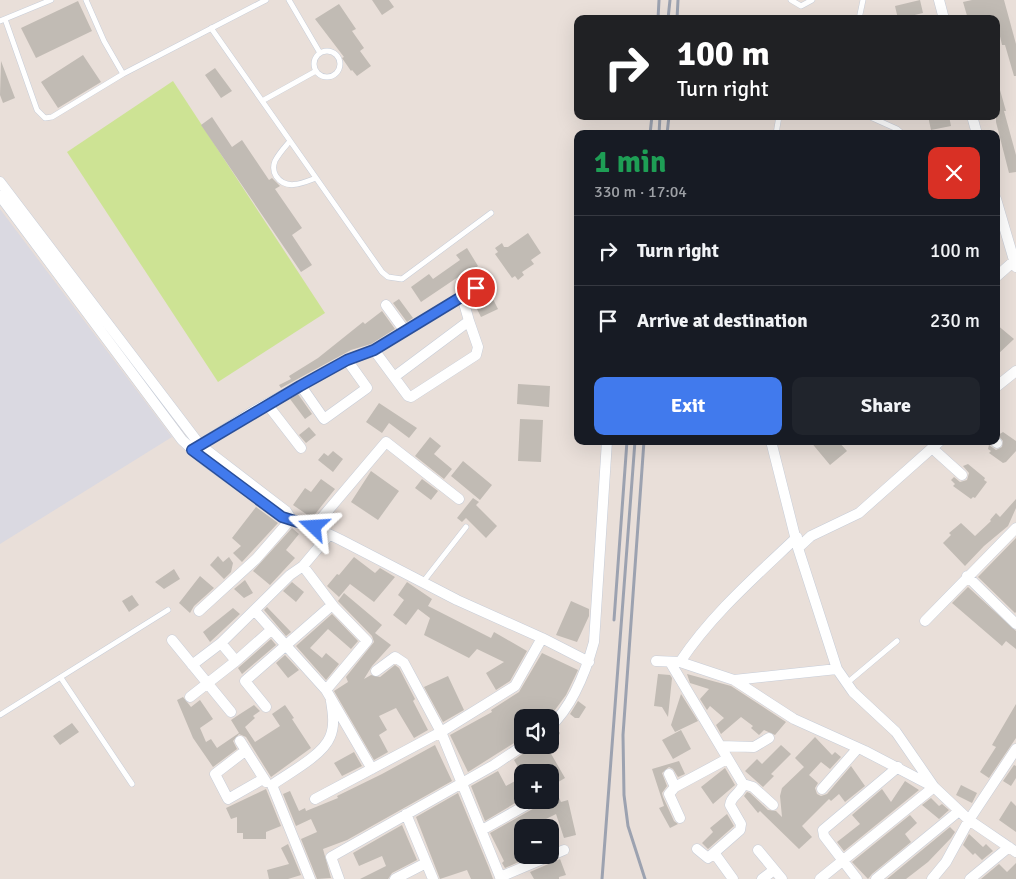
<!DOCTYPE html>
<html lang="en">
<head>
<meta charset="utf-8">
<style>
	:root { --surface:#171b24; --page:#20242c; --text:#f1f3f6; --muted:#9ea1a6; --line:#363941; --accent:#417aed }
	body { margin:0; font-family:Signika,sans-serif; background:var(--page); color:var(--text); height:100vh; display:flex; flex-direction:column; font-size:19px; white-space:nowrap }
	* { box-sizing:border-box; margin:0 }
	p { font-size:16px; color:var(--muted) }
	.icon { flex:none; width:28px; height:28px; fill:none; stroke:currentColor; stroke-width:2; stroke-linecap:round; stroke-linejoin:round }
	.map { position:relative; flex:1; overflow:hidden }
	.sheet { position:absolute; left:574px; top:130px; width:426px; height:315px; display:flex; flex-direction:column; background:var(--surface); border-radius:10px; box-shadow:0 5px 20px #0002 }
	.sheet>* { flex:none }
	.banner { position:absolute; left:574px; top:15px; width:426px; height:105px; border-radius:10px; box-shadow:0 5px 20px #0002; background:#202124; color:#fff; overflow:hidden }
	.buttons { position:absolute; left:514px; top:709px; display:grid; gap:10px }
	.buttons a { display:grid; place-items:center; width:45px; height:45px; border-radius:10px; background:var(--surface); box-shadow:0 5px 20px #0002; font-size:25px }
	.pin { position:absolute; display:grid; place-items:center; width:42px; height:42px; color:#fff; margin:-21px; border:2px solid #fff; border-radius:50%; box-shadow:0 1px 5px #0007 }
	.me { position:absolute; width:55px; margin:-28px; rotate:290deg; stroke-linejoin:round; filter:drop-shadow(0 0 4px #0008) }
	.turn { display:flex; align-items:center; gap:18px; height:105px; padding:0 20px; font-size:22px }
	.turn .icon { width:65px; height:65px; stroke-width:2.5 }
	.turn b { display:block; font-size:35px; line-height:42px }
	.round { display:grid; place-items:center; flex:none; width:52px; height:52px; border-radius:10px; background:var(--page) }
	.overview { display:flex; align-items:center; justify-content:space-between; height:85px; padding:0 20px }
	h1 { font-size:30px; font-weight:700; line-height:38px; color:#1e9e55 }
	.primary-button { display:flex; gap:10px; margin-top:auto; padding:10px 20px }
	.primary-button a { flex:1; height:58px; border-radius:10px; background:var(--accent); color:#fff; font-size:20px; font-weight:700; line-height:58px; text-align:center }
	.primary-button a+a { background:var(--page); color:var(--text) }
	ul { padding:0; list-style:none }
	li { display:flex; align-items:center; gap:15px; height:70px; padding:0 20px; border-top:1px solid var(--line) }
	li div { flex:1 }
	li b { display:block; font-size:19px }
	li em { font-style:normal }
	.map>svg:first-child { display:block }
	.industrial { fill:#dad9e1 }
	.pitch { fill:#cde394 }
	.building { fill:#c1bbb4 }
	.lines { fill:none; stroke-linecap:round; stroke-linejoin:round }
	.service-casing { stroke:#c7cdd8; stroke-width:6 }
	.minor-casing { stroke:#c7cdd8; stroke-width:11 }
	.service { stroke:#fff; stroke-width:5 }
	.minor { stroke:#fff; stroke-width:10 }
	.rail { stroke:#9ca2b0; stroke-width:3 }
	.route-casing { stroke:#2a4f9a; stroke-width:12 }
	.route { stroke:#417aed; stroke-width:9 }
</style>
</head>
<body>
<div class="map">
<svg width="1016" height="879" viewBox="0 0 1016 879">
	<rect width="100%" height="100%" fill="#e9dfd9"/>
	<path class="industrial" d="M0,209L172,437L0,544Z"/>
	<path class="pitch" d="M173,81L325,313L218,382L67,152Z"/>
	<path class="building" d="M372,0H389L394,7L382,15Z
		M920,0L923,13L898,19L895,6Z
		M972,0H1004L1016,44V76H1014L1005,45H1002L996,19H968L963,2Z
		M78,1L92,31L36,58L21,28Z
		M339,4L356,29L352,31L364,48L360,51L371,66L357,76L352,70L351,71L342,58L344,57L315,19Z
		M83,55L101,82L58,108L41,82Z
		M1,61L15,98L3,103L0,95Z
		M215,68L232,91L221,98L205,75Z
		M996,83H998L1006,111H1004L1016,155V172L1009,173L996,122Z
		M928,116H949L951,126L931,130Z
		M212,117L232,147L242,140L269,180L272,178L280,186L275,189L302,228L292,235L312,265L301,272L201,125Z
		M528,233L541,253L531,260L534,264L522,272L524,275L518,280L515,276L512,278L495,254L498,252L495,248L502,243L504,247H508Z
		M467,248L478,266L468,273L467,271L421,302L411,287L429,274L433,279L460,260L456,255Z
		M399,299L413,318L407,322L393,303Z
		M493,299L498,309L481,317L476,307Z
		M382,311L395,329L371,344L351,350L281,388L279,385L291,379L289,376L318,358L363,322L365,324Z
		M996,324L1014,339L996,356Z
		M518,384L550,386L549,407L517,404Z
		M298,394L312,414L305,419L290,399Z
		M379,403L417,428L409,438L389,423L382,433L366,422Z
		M520,419L543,420L541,462L518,461Z
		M309,427L316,435L306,443L299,435Z
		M1003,432L1016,441V451L1006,462L1003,463L989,453L991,451L988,449L989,445L996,450L1002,447L1003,441L998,435Z
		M430,437L441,446L434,454L452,469L444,479L415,456Z
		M810,441H838L847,451L830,465Z
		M333,451L343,459L333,472L318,460L324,453L328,456Z
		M463,461L492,485L480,500L451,476Z
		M968,464L985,478L984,480L987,482L975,498L973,497L971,499L953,486L955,484L951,480L954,477L960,482L967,480L969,473L963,466Z
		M371,471L399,491L378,520L351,502Z
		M321,479L335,489L312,518L293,505L305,488L311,492Z
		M422,479L438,491L431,500L415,488Z
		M473,498L479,502L476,505L497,526L486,538L466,518L462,522L457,518Z
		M1016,499V508L1008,526L984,546L965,566L943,543L951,535L949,533L961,523L975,536L991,521L990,520L996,513L1000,517Z
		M256,507L278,523L242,562L233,553L241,546L232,538Z
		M292,528L299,534L286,550L295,558L270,585L253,571Z
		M1016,538V612L1015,613L978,577Z
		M218,556L223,562L229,557L233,563L231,572L224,579L210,565Z
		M354,557L375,573L380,568L395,577L374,602L350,584L339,597L327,586L337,574L339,575Z
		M174,569L180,579L164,589L155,582Z
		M200,576L214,588L194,606L190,613L179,603Z
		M245,580L253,593L244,598L234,589Z
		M292,582L304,592L296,602L283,591Z
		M407,582L432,599L428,606L491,638L494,632L527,651L510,681L496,690L486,673L504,662L477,649L469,658L424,635L430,618L418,609L406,625L393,615L404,600L398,595Z
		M968,587L1016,631V649L1006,641L1002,646L952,603Z
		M344,593L382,625L375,633L391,645L372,666L364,679L371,675L380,677L395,665L399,668L415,699L413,701L428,730L414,738L396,708L379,716L387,730L379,735L388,752L374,760L334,691L348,682L346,677L374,642L372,636L338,601Z
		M132,595L139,605L129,612L122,601Z
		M571,601L589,609V616L577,642L556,635Z
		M267,607L291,632L286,636L264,610Z
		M233,608L240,614L210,642L203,632Z
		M332,614L358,641L351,649L328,629L310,648L322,658L326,653L339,664L326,680L296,646Z
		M271,639L276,645L242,674L238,668Z
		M542,653L578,670L566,695L549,718H522V738L468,772L450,735L492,712L491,710L519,692Z
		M285,655L299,670L288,678L276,663Z
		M658,674L670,675L672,678L668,717L662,707L654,706Z
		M687,674L731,686L786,722L775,735L764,730L759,735L751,728L753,726L741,717L721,734L716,725L724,718L710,706L707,710L700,699L709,689L690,683Z
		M448,676L464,710L443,722L424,687Z
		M681,694L698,721L675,732L671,725Z
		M183,697L191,707L200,700L213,719L200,728L206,742L211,739L217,748L239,733L231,720L240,714L254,705L260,711L253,716L255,718L245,727L255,742L280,726L272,714L285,705L294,718L292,719L311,748L271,777L246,737L239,734L233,741L237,749L213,767L193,738L177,700Z
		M578,701L586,707L579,718H575L570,714Z
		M1016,704V738L989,778L980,772L996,747L992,745Z
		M72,723L79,732L60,745L53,736Z
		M557,729L560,733L550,752L565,778L555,784H550V772H521L514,760L528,750L531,745H550V734Z
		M681,730L691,749L673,759L662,740Z
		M815,737L832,755L835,752L841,757L830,769L821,762L809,775L818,783L815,788L817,794L821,796L827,794L851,766L865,786L845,802L839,794L831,801L829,799L802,826L812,837L799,849L760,811L758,813L744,796L747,792L750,793L768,810L776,811L782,817L780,796L782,788L804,767L795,758Z
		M435,745L452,781L347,840L323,849L331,878L317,879L301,839L317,832L311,819L296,826L283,794L290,791L299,811L305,808L306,811L338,798L337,796L382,774Z
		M781,745L791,754L771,774L774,776L763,787L745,771L757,759L762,764Z
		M354,752L362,766L342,776L334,763Z
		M679,761L685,774L678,777L673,769L669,767L662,773L667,786L662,793L663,797L674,821L678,824L670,828L659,808L664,806L652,769Z
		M1014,765L1016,766V778L1011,786L1003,781Z
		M725,768L735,785L713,804L701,787Z
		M498,771L506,786L522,777V799L485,821L471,786Z
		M905,781L919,790L844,851L837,842L860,824L852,815L882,789L891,802Z
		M961,785L977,793L972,803L956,795Z
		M266,789L281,826L266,832V839H243V833H237V817L231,819L226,808Z
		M458,793L489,868L493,879H471L467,870L440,879L416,817Z
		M557,794L561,802L568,800L576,835L564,838L556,814L534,825L535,828H522V855H534L505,868L502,863L504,861L490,833L538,806L542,800H550Z
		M931,798L939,806L942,804L949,810L939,819L922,805Z
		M1011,801L1016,806V832L999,820Z
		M727,814L734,826L708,849L702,843L713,832L710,828Z
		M910,815L917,823L905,834L911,842L872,874L868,879L852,862Z
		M402,825L417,860L392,873L388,879H360L386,866L382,856L359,866L353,853Z
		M950,827L955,832L951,838L928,862L906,879H887Z
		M969,834L983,847L986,844L993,851L982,860L975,853L973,855L963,845Z
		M288,844L301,875L288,879H269L267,870L289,864L281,848Z
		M560,859L566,875L559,877V879H534L530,872Z
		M1016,863V879H981L999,864L1007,872Z"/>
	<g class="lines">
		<g class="service-casing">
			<path id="service" d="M86,0L104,41L123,74
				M289,0L320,53
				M791,0L801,6L812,0
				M5,19L37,110L45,118L52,117L123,74L266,0
				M859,19L863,0
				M0,21L51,0
				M211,28L382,272L388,277L402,279L491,213
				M314 64a13 13 0 1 1 26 0a13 13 0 1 1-26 0Z
				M262,101L316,71
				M868,116L897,129L903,134
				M776,134L779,116
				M290,141C285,147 279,153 275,161C273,166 273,171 276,176C286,191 303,183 316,178
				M423,582L466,527
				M61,678L132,784
				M847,683L897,641
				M0,715L168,610"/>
		</g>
		<g class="minor-casing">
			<path id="minor" d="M939,0L944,19
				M972,116L977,134
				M0,182L200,445L286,511L291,519
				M0,196L182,440L204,460L282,517L314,527L341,540L457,600L542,638L589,662
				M996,199L1016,267
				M996,277L1014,261
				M386,305L405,331
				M374,350L408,396L411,397L476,355L478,347L469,321
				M394,377L469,321L462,296
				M301,386L324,419L367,388L347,360
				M996,387L1016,371
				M267,404L301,448
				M771,441L798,548L837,669L853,692L896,732L934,787L969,820L1016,852
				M995,441L997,443
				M195,448L254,411L347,360L374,350L476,288
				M932,448L962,475
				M314,527L386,442L459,499
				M798,548L811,536L859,513L940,441
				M303,566L334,607L367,641L326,690
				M967,576L1016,624
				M199,611L256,559L291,519
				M255,611L326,690L372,769
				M925,621L1016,528
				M172,640L231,712
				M236,661L271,630
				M656,661L680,662L734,680L794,719L865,751L934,787L820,879
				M670,662L743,784C741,794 731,795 730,805L741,824L740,830L708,858L697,849
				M680,662C712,614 755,577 797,537
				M192,665L221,643
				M376,671L395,657L404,663L441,732L501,879
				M734,680L837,669
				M190,697L236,661L221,643L290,575L303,566L329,535
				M266,707L245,681L332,605
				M550,727C573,705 586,671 594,642L607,441
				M240,741L266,782
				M721,746L754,747L769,738
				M245,751L215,774L228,799L263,779
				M669,774L675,787
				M743,784L753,787L773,805
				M822,789L858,748
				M550,791L552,790
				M315,799L441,732L515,686L542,638
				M406,814L433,879
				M680,818L669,794L675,787L727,759
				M482,830L535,800
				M758,850L782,879
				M715,854L733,879
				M500,877L564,850
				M310,879L272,785C289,773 323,755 330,737C335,726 333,713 331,701
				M339,879L331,857L494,765L524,745
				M395,879L426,863
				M762,879L774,870
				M857,879L824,836L823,830L898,767
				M876,879L959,811
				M932,879L946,862L969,820L1016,749
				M970,879L1009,847"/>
		</g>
		<use href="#service" class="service"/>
		<use href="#minor" class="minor"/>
		<path class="rail" d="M658,19L659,0
			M668,19L670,0
			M677,19L678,0
			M650,134L652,116
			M659,134L660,116
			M667,134L669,116
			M644,441L623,735L624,795L628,826L645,879
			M614,620L627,441
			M602,879L635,441"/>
	</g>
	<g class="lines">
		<g class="route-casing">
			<path id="route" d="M314,527L282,517L192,450L300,386L347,360L374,350L476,288"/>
		</g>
		<use href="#route" class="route"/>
	</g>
</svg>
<div class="buttons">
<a><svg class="icon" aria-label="sound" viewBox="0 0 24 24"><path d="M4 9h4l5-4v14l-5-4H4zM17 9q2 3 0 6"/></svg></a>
<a>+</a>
<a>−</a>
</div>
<div class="pin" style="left:476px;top:288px;background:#d93025"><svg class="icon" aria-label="arrive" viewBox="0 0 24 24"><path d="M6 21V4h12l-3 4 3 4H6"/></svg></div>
<svg class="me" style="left:314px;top:527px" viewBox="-20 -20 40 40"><path d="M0-17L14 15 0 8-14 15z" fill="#417aed" stroke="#fff" stroke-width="4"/></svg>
<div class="banner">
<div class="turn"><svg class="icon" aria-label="right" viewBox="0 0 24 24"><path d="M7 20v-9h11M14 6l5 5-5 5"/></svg><div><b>100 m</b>Turn right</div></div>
</div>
<section class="sheet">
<div class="overview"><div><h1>1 min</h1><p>330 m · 17:04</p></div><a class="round" style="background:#d93025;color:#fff"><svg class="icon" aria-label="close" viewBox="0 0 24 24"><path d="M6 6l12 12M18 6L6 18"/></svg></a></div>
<ul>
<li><svg class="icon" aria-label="right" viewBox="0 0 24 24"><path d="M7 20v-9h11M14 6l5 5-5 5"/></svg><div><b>Turn right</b></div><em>100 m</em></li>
<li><svg class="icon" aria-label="arrive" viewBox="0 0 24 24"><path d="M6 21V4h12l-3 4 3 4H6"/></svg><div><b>Arrive at destination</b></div><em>230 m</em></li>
</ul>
<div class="primary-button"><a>Exit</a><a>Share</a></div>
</section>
</div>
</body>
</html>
